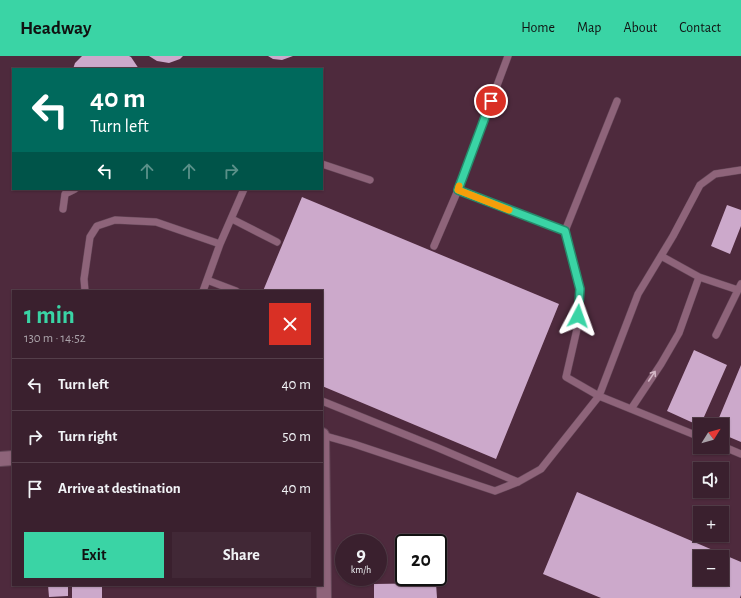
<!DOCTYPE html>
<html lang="en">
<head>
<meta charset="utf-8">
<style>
	:root { --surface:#3a202e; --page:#412836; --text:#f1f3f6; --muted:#aba3aa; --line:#543e4a; --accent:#3ad4a5 }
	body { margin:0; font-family:"Alegreya Sans",sans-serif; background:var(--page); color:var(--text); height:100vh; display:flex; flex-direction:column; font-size:15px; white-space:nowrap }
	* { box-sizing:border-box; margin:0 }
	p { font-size:13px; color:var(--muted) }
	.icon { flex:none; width:22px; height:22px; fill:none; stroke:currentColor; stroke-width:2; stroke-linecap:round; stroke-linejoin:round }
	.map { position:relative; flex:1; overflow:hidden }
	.side { position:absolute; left:12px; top:234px; width:311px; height:296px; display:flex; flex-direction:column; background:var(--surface); border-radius:0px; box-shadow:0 1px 3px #0004,0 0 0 1px var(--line) }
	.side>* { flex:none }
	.top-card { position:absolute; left:12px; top:12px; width:311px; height:122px; border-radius:0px; box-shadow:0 1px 3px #0004,0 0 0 1px var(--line); background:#00695c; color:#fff; overflow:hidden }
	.needle { width:26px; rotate:53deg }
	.buttons { position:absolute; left:693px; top:362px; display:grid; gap:8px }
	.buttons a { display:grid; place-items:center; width:36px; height:36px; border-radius:0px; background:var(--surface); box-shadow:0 1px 3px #0004,0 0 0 1px var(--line); font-size:20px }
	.speed { position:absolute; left:335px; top:478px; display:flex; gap:8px; font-size:20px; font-weight:700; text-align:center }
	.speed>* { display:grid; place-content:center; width:52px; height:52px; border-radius:50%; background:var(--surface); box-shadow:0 1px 3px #0004,0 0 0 1px var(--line); line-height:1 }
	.speed small { font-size:10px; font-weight:400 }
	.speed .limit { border:2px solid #111; border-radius:6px; background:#fff; color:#111 }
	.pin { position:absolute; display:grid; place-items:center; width:34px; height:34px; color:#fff; margin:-17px; border:2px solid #fff; border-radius:50%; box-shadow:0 1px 4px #0007 }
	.me { position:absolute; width:44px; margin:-22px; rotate:4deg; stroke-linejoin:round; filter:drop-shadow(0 0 3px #0008) }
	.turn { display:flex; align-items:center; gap:14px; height:84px; padding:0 12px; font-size:18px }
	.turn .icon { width:52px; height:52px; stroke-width:2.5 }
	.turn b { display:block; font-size:28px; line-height:34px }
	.lanes { display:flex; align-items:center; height:38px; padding:0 12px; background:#0003; justify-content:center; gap:20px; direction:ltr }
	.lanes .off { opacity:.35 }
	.round { display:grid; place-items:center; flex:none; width:42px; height:42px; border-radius:0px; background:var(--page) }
	.headline { display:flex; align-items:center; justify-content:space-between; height:68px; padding:0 12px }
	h1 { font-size:24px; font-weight:600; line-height:30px; color:var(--accent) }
	.action { display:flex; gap:8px; margin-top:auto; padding:8px 12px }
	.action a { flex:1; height:46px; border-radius:0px; background:var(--accent); color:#111; font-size:16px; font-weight:600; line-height:46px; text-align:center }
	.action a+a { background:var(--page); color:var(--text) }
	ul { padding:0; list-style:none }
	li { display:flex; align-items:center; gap:12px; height:52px; padding:0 12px; border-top:1px solid var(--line) }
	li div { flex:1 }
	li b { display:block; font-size:15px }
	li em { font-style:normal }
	header { display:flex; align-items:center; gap:24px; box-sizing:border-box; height:56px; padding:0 20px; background:var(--accent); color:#111 }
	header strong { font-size:19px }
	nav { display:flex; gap:22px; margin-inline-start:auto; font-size:14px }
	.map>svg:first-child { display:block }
	.building { fill:#cca9cb; fill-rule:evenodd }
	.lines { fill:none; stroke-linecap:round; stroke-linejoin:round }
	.lane-casing { stroke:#67495a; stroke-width:8 }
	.street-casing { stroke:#67495a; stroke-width:16 }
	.lane { stroke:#8e647a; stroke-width:7 }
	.street { stroke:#8e647a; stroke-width:14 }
	.oneway { stroke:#d3b6c5 }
	.route-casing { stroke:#268a6b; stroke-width:10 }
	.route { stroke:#3ad4a5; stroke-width:7 }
	.slow { stroke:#f59e0b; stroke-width:7 }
</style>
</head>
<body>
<header>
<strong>Headway</strong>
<nav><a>Home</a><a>Map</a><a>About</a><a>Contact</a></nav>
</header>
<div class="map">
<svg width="741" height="542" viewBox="0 0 741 542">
	<rect width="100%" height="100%" fill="#4e2a3d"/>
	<path class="building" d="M82,0H129L131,1L139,13H73L75,7Z
		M149,0H183L180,3L169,7L157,5Z
		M268,0H293L282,4L273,3Z
		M302,141L559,248L496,403L322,330V235H263Z
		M727,149L741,154V170L730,198L711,190Z
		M694,294L727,309L700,370L667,355Z
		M741,309V386L722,378V369H716Z
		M577,436L741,506V539L740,542H601L543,518ZM700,501H722V523H700Z
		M436,527L437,542H374V528Z
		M48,529H68V540L49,541Z
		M72,529H102V542H72Z"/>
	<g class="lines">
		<g class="lane-casing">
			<path id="lane" d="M508,0L458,134L565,175
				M617,45L565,175L580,233L577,273L566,321L599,340L700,381
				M322,108L370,124
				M63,153L65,138L75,133
				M232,163L277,186
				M434,190L458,134
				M661,200L699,221L738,234L741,228
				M207,224L236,235
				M85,235L84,223L90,181L97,170L115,164L156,166L220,188
				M203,235L220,188L244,133
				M716,279L738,234
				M322,345L436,391L518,426
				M631,353L661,308L679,277L699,221
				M322,379L354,388L495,435L518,426L541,413L599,340L638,238L673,180L700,129L715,118L741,114
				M722,390L741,398"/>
		</g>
		<g class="street-casing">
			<path id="street" d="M322,379L324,542
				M0,403L13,402"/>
		</g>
		<use href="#lane" class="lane"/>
		<use href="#street" class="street"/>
	</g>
	<defs><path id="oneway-shaft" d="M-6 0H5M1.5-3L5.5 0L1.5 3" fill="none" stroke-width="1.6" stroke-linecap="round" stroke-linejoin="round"/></defs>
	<use class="oneway" href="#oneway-shaft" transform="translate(652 320) rotate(-56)"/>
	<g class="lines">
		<g class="route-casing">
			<path id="route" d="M491,45L458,134L565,175L580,233L578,260"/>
		</g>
		<use href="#route" class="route"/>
		<path class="slow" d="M459,130L458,134L509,154"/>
	</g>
</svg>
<div class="buttons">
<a><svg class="needle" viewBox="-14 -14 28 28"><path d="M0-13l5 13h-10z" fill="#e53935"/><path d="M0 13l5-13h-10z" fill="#aba3aa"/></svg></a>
<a><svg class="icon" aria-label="sound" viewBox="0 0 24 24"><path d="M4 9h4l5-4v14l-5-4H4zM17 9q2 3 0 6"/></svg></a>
<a>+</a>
<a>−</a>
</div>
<div class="speed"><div>9<small>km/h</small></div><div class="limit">20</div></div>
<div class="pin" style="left:491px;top:45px;background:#d93025"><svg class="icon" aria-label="arrive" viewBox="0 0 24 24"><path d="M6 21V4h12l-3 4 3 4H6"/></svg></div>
<svg class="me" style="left:578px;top:260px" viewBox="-20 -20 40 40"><path d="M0-17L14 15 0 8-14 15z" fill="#3ad4a5" stroke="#fff" stroke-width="4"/></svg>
<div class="top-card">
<div class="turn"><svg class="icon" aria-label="left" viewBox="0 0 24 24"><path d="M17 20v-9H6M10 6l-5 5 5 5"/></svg><div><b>40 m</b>Turn left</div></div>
<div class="lanes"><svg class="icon" aria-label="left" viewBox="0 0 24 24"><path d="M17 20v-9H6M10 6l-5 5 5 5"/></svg><svg class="icon off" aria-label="ahead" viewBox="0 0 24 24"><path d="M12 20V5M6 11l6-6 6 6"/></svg><svg class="icon off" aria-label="ahead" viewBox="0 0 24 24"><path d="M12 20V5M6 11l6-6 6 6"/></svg><svg class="icon off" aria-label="right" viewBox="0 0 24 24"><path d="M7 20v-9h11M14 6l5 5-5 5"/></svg></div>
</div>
<section class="side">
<div class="headline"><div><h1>1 min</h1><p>130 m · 14:52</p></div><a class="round" style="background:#d93025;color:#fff"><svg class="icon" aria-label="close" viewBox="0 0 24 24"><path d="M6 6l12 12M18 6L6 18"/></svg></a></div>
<ul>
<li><svg class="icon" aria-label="left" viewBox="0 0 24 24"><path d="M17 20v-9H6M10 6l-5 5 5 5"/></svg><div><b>Turn left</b></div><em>40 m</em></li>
<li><svg class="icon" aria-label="right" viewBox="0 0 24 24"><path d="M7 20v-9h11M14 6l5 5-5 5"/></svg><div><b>Turn right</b></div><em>50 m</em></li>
<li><svg class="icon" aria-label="arrive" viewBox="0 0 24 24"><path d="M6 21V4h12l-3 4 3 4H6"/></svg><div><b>Arrive at destination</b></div><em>40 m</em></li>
</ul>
<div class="action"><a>Exit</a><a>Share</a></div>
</section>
</div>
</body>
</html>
